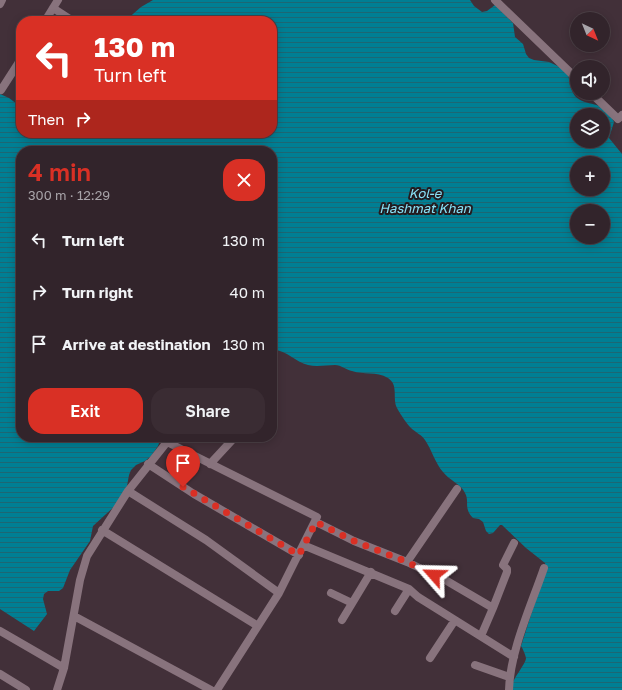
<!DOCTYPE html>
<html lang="en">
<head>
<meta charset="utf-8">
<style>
	:root { --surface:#32242b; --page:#3a2c33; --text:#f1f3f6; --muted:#a8a4a9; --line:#4d4147; --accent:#d93025 }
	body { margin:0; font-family:"Golos Text",sans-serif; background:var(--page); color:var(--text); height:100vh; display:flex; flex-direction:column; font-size:15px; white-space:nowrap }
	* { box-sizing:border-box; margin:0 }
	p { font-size:13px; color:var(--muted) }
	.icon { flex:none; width:22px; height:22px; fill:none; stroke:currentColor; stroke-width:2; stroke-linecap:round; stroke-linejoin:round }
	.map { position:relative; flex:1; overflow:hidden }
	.panel { position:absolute; left:16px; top:146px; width:261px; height:296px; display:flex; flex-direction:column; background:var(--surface); border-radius:16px; box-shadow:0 2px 10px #0003,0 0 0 1px var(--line) }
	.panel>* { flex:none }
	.top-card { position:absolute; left:16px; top:16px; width:261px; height:122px; border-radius:16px; box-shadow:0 2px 10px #0003,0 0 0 1px var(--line); background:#d93025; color:#fff; overflow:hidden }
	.needle { width:26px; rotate:137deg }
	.fabs { position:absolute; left:570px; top:12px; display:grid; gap:8px }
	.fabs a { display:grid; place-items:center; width:40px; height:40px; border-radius:50%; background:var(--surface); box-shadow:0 2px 10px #0003,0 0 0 1px var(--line); font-size:20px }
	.pin { position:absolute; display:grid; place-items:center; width:34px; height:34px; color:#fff; margin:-41px -17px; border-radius:50% 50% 50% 0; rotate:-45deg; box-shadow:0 0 4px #0007 }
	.pin .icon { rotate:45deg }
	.me { position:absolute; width:44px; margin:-22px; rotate:295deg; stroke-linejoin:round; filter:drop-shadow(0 0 3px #0008) }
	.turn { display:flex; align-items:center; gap:14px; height:84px; padding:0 12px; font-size:18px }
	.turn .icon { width:52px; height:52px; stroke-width:2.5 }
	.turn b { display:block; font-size:28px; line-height:34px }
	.then { display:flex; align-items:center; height:38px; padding:0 12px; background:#0003; gap:8px; font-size:15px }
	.round { display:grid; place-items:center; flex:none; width:42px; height:42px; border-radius:16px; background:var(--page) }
	.overview { display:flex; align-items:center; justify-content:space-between; height:68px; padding:0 12px }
	h1 { font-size:24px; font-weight:600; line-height:30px; color:var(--accent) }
	.button { display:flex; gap:8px; margin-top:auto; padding:8px 12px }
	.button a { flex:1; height:46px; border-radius:16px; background:var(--accent); color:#fff; font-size:16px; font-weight:600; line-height:46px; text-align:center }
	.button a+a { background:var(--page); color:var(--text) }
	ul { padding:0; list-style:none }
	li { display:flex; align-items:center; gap:12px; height:52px; padding:0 12px }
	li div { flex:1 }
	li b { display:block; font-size:15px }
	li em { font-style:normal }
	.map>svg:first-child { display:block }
	.water { fill:url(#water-rules); fill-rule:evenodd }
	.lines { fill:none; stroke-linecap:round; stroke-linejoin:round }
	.minor { stroke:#88737d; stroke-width:8 }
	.route { stroke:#d93025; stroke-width:7; stroke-dasharray:0 12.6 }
	.labels { text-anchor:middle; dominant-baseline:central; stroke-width:4; stroke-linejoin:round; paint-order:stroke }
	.water-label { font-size:13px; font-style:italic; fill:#88e2f7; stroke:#231b1f }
</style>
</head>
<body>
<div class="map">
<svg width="622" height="690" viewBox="0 0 622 690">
	<defs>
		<pattern id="water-rules" width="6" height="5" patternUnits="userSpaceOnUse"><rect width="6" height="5" fill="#007f94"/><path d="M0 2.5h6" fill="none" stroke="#1c6774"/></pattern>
	</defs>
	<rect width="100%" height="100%" fill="#423039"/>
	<path class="water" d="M153,0H470L474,6L482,12L487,11L495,5L513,23L515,37L523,44L526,54L529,58L534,60L549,62L564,69L568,72C569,80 570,89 575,96C586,108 603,98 614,122L609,138L622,154V690H510C512,679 526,664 526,658C525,654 523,649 521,646L546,568L545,563L526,548L502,525H500L493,533L489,534L486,531L483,522L479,519L473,518C463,508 470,502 465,493C461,484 449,480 443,472C435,463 432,450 425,440C422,435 415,432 411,428C406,423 401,415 397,408C392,398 399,385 388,378C376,371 364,375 352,371C347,370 341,365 335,365C326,365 317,367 308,365C295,362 286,349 272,350V151H21V437H161L158,446L151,456L145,461L136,465L131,470L129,475L127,486L117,504L93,526L90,541L70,570L63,588L59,591H48L44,594L43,599L47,614L34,631L0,609V94L9,98L21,107V133H272V21H125L141,7ZM577,115H603V141H577ZM577,163H603V189H577ZM577,211H603V237H577Z"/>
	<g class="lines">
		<path class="minor" d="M495,0L577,79
			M0,4L2,0
			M53,8L73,21
			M45,21L58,0
			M1,90L21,59
			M591,93L618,119L622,115
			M148,464L194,494L299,555
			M210,464L235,437
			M128,491L206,540L279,593
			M316,522L354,541L407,562L447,581L493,608L481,636
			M102,530L258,626
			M303,545L409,589L418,597L514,657
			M407,562L457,489
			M331,593L352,603
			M493,608L507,572V569L503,565L514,543
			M395,611L409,589
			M74,616L211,690
			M342,620L371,572
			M0,631L64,668
			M430,658L455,620
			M475,665L509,677
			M0,674L26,690
			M57,690L64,668L80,580L87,556L128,491L167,442L317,517L279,593L217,690
			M509,690C510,651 531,606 544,568"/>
	</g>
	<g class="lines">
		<path class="route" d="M183,487L299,555L316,522L354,541L407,562L434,575"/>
	</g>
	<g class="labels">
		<g class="water-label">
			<text x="425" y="193">Kol-e<tspan x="425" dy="15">Hashmat Khan</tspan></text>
		</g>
	</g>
</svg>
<div class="fabs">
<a><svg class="needle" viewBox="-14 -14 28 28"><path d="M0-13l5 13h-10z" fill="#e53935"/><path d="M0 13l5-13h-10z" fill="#a8a4a9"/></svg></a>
<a><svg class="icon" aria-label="sound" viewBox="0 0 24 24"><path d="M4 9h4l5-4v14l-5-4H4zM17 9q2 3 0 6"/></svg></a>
<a><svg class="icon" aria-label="layers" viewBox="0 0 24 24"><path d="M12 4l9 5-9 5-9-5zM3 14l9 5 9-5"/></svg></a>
<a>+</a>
<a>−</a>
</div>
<div class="pin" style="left:183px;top:487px;background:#d93025"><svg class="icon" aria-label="arrive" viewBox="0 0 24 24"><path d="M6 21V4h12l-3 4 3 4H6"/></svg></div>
<svg class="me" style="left:434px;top:575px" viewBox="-20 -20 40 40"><path d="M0-17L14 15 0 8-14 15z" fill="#d93025" stroke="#fff" stroke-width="4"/></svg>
<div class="top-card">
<div class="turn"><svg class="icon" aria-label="left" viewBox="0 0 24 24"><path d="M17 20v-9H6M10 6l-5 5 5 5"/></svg><div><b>130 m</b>Turn left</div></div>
<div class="then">Then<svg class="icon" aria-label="right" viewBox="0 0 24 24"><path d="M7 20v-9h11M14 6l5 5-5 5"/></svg></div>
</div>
<section class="panel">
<div class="overview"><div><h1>4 min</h1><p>300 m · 12:29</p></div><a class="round" style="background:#d93025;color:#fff"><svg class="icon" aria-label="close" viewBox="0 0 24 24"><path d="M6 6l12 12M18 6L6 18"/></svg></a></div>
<ul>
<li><svg class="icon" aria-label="left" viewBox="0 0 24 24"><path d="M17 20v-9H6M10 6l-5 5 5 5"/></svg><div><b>Turn left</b></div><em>130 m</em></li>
<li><svg class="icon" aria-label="right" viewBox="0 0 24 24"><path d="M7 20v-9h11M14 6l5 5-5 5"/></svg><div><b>Turn right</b></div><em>40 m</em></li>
<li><svg class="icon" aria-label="arrive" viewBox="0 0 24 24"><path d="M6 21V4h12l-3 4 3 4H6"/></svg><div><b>Arrive at destination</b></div><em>130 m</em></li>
</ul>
<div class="button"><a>Exit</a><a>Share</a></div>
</section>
</div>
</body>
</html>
